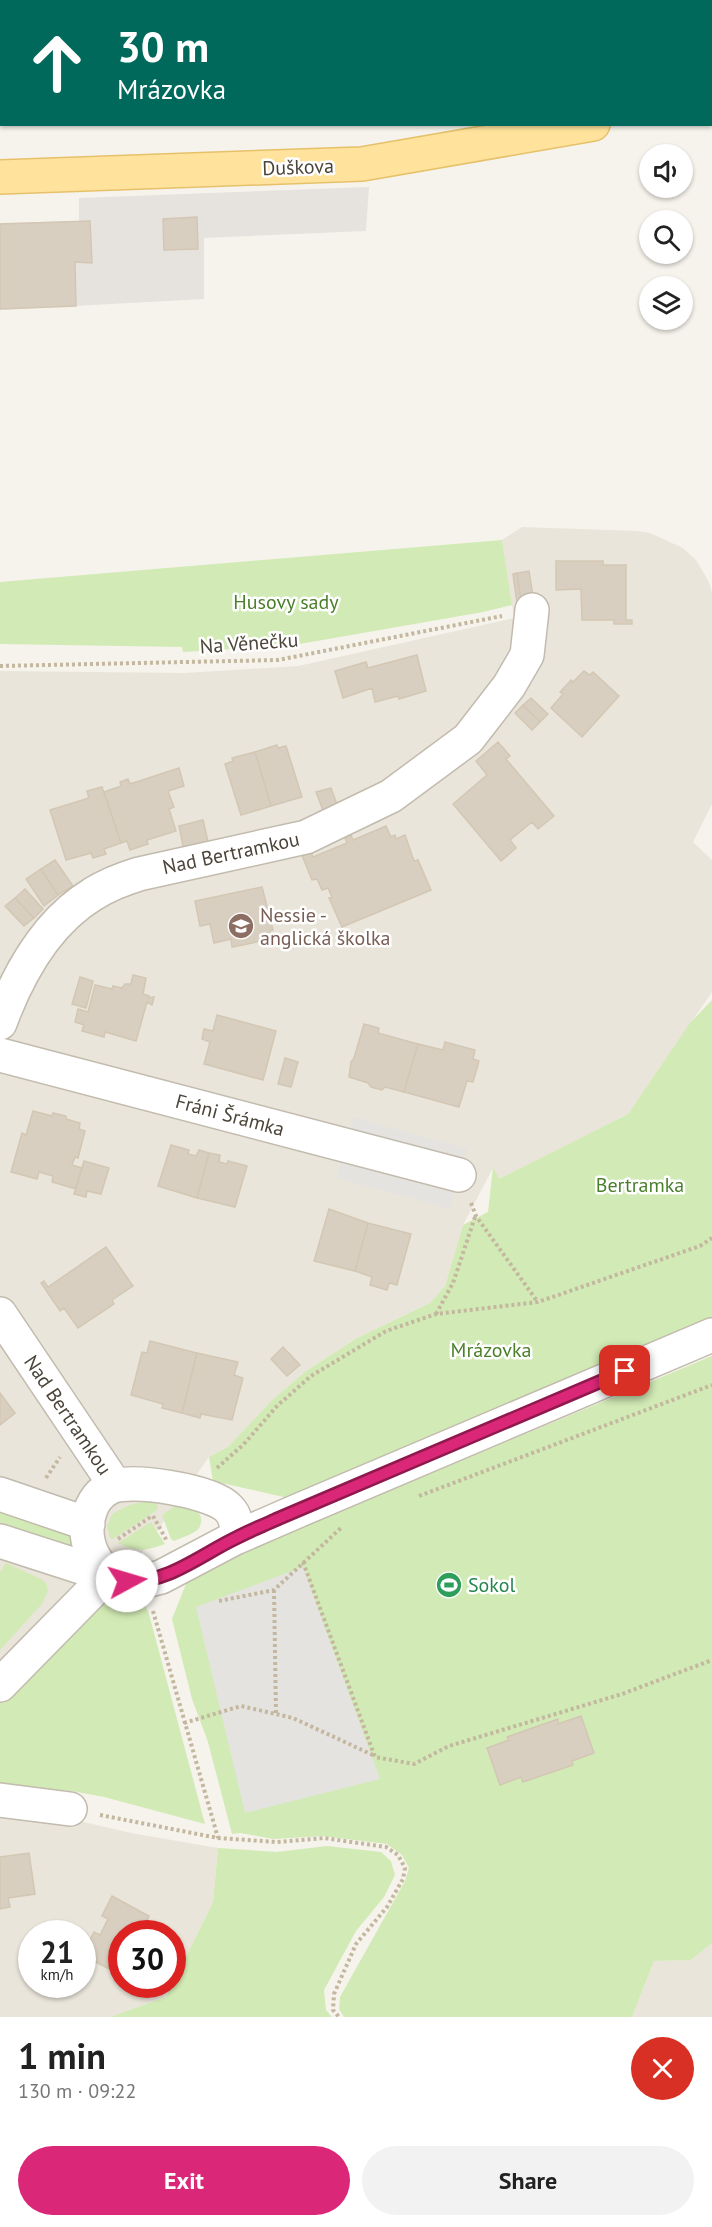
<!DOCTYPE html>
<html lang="en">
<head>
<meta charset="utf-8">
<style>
	:root { --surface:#fff; --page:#f2f2f2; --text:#222; --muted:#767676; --accent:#db2777 }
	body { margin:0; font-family:"PT Sans",sans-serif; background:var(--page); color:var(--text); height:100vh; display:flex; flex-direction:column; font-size:22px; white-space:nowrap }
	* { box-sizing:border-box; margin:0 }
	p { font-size:20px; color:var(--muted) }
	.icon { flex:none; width:33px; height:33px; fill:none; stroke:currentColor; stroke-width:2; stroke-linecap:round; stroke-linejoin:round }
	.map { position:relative; height:2017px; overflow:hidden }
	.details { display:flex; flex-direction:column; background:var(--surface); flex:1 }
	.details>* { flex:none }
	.guide { position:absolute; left:0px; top:0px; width:712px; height:126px; box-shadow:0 2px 4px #0004; background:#00695c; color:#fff; overflow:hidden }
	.controls { position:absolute; left:639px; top:144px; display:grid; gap:12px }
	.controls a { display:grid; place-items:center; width:54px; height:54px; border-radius:50%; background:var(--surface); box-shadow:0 2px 4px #0004; font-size:30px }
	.speed { position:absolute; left:18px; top:1920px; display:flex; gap:12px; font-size:30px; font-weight:700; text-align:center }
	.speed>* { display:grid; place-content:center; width:78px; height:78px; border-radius:50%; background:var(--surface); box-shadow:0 2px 4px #0004; line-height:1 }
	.speed small { font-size:15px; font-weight:400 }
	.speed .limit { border:9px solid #d22; background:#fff; color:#111 }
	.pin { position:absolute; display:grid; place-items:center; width:51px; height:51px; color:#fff; margin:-26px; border-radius:12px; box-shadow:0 3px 9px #0006 }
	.me { position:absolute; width:66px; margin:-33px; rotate:84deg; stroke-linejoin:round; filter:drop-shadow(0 0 4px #0008) }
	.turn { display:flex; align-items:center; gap:21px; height:126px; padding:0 18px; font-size:27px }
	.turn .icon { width:78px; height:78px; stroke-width:2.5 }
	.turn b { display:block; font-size:42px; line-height:51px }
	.round { display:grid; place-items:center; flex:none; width:63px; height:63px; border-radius:32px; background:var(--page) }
	.summary { display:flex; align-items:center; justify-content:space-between; height:102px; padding:0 18px }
	h1 { font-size:36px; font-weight:800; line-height:45px }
	.cta { display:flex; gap:12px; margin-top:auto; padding:12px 18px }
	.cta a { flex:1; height:69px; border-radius:36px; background:var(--accent); color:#fff; font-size:24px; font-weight:800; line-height:69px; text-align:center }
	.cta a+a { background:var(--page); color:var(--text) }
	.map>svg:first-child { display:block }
	.residential { fill:#eae5da; fill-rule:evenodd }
	.industrial { fill:#e6e2dd }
	.green { fill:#d2eab5 }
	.parking { fill:#e5e3e0 }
	.building { fill:#d8cfc1; stroke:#d3c7b4; stroke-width:1.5 }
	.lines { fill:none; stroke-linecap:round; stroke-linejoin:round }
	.minor-casing { stroke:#c2bbae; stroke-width:36 }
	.primary-casing { stroke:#e6c16a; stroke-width:36 }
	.path { stroke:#c4b79f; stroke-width:4; stroke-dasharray:3 3; stroke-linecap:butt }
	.minor { stroke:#fff; stroke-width:33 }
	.primary { stroke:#ffe39c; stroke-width:33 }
	.route-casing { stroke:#8e194d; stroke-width:15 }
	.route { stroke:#db2777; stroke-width:10 }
	.labels { text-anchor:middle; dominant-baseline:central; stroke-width:5; stroke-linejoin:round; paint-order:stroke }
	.street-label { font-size:20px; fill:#4b4439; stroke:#fff }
	.park-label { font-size:20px; fill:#4a7f2a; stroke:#fff }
	.education-label { font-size:20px; fill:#785e54; stroke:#fff; text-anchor:start }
	.leisure-label { font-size:20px; fill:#27864d; stroke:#fff; text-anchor:start }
</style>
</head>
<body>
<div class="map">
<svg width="712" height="2017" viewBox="0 0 712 2017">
	<rect width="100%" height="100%" fill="#f6f3ec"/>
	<path class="residential" d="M522,527L637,531L650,533L683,548L696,560L709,582L712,593V804L693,842L712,860V992L628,1114L498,1180L493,1168L463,1225L445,1286L430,1303L357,1338L306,1371L272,1400L228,1447L209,1457L112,1595L85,1616L0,1697V671L185,673L298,666L514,618L502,540Z
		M0,1809L75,1820L131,1833L218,1848L213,1902L173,1983L172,1934H122V1984L172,1985L166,1997L110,2017H0ZM32,1934H82V1984H32Z
		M712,1943V2017H632L654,1961L691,1960Z"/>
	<path class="industrial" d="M369,187L366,231L204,238V299L0,310V223L79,221V198Z"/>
	<path class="green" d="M0,0H560L2,2L1,110Z
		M502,540L512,605L483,612L294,645L183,652L182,647L0,644V582Z
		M712,1000V1350L288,1498L213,1481L209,1457L228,1447L272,1400L306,1371L357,1338L430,1303L445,1286L463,1225L488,1212L493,1167L499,1179L628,1114L690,1023Z
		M712,1356V1943L691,1960L654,1961L632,2017H344L339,2009L340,1997L405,1881L409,1868L402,1855L387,1844L323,1836L274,1839L240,1833L232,1834L208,1742L192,1699L172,1619L190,1574Z
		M144,1502H152L158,1505L157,1510L113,1539L110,1538L107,1526L112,1514L129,1505Z
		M0,1503L65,1525L73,1537L70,1550L0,1535Z
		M177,1505C187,1508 204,1509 201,1523C200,1527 199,1529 196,1531C190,1535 181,1538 174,1541L171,1539L162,1515Z
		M151,1522L165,1544C147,1551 136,1552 118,1543Z
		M6,1563L41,1579L46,1583L48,1591L42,1604L0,1650V1572Z
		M132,1594L144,1602L149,1614L205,1824L104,1797L72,1791L0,1786V1697L85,1616L112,1595Z
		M327,1846L381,1852L391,1861L395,1875L384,1897L356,1931L324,1990L326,2010L332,2017H110L166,1997L213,1902L218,1848L277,1852Z"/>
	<path class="parking" d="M353,1117L467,1149L450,1209L336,1178Z
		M303,1567L380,1779L245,1813L196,1607Z"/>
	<path class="building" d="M197,217L198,249L164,250L163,219Z
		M90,221L92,263L75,262L76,306L0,309V224Z
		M556,561H603V565H626V620H632V624H614V620H582L581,589L556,590Z
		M529,571L534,602L521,601L517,573Z
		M517,573L521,601L517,604L513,574Z
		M417,655L426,691L399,699L398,696L375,702L372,688L343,698L335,671L366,662L368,668Z
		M584,671L590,675L593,672L619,696L582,737L551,708L563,694L560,692L571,680L573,682Z
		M531,698L548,714L540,722L523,705Z
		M523,705L540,722L532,730L515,713Z
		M498,742L510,756L506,759L554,816L538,829L532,822L510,840L516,848L501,861L453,804L487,775L476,761Z
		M277,745L278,748L286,746L302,797L271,806L255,752Z
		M255,752L271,806L241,815L225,764L233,761L232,758Z
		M179,768L184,786L168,791L174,807L169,809L176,831L147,840L148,844L130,850L127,841L121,843L104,792L121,786L120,782L128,779L130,784Z
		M102,787L121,843L104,849L106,854L93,858L91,853L66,860L50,810L89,798L87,791Z
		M331,788L338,807L324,813L316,792Z
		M203,820L209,846L184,851L179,826Z
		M386,826L391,837L395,835L396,839L405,835L414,861L418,860L431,890L342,927L329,898L332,897L328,888L322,890L317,879L312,880L301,853L310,850L313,857L347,843L345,838L351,835L353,840Z
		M55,860L73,886L58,895L41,869Z
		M41,869L58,895L44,906L26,879Z
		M262,887L273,930L270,931L272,939L232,947L231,939L214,943L210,924L200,926L195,901Z
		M25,889L43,909L34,918L15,898Z
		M15,898L34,918L24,926L5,906Z
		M133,975L146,978L143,994L149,996L148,998L154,997L152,1005L147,1002L136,1041L105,1032L104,1037L82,1031L84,1025L75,1022L78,1009L88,1012L95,985L112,989L113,986L122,988L125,984H131Z
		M80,977L93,981L86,1008L72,1004Z
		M217,1015L276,1031L263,1080L204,1064L210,1042L202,1039L204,1029L213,1031Z
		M364,1024L379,1028L378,1033L418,1044L404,1092L385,1087L382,1090L371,1087L368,1083L349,1077L351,1062L354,1058Z
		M445,1042L475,1050L473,1059L479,1061L473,1082L467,1081L459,1107L404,1092L418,1044L443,1050Z
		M285,1058L298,1062L291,1087L278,1084Z
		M33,1111L52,1116L53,1113L66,1116V1119L80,1123L79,1129L85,1131L78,1158L75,1157L72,1165L82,1168L76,1189L52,1182L53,1176L39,1172L37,1179L11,1172L22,1133L26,1135Z
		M171,1145L189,1150L188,1154L196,1156L199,1150L209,1153L197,1198L158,1186Z
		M209,1153L220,1155L219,1162L227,1164L228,1161L247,1166L235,1207L197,1198Z
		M84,1161L109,1168L101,1194L87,1191L86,1197L74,1194Z
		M329,1209L368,1223L355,1271L314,1261Z
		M368,1223L411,1234L397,1285L389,1283L387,1290L370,1285L372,1277L355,1271Z
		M106,1247L133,1286L112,1300L114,1304L78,1328L64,1308L60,1311L41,1283L44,1281L48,1287Z
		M150,1341L197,1353L182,1413L162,1408L163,1404L131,1395L142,1352L147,1353Z
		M283,1347L300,1365L287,1376L271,1359Z
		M197,1353L238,1362L234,1375L243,1378L232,1420L201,1414L200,1418L182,1413Z
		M0,1393L15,1413L0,1425Z
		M581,1716L594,1753L572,1761L573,1765L523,1782L521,1777L500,1785L487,1748L509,1740L507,1737L558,1719V1724Z
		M29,1853L35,1894L8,1898L10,1907L0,1909V1857Z
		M112,1896L149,1916L140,1934H122V1968L119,1974L82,1955L94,1932L100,1935L108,1919L102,1916Z"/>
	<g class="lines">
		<g class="minor-casing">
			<path id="minor" d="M0,1023C18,974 47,922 93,894C107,885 123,879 139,874L306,837L391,796L468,739L509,686L527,655L532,610
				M0,1055L459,1175
				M0,1314L115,1485
				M0,1494L88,1524
				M0,1541L118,1579L145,1581L161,1577L235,1538L295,1512L712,1335
				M108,1575C94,1561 86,1546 87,1526C89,1510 94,1496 109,1488C129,1477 212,1491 228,1508C236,1515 238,1528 235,1538
				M0,1685L108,1575
				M0,1800L70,1809"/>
		</g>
		<g class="primary-casing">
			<path id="primary" d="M711,108H712
				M0,177L362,164L593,124"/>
		</g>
		<path class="path" d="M114,0V2
			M460,0L461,2
			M260,2V0
			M488,2V0
			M530,2L532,0
			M0,76H2
			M0,666L278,660L502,616
			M471,1203L476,1216L537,1301
			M436,1314L453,1283L475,1217
			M217,1468L243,1445L278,1405L311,1376L386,1331L436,1314L538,1302L700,1246L712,1238
			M46,1478L60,1457
			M419,1496L712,1385
			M153,1516L167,1541
			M118,1539L152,1516
			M303,1562L375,1757L414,1764L449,1746L622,1694L712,1660
			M274,1590L276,1714
			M219,1601L274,1590L342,1527
			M153,1611L218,1838
			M184,1723L241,1706L293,1718L375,1756
			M100,1815L218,1838L277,1842L324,1838L386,1847L398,1855L405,1868L403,1879L387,1907L356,1944L334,1994L333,2010L339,2017"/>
		<use href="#minor" class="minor"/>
		<use href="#primary" class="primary"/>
	</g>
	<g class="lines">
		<g class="route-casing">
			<path id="route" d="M127,1581C167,1584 202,1554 236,1538C249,1531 262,1526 275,1520L625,1371"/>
		</g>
		<use href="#route" class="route"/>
	</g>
	<defs>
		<g id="school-disc" transform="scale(1.35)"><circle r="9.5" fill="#8d6e63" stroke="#fff"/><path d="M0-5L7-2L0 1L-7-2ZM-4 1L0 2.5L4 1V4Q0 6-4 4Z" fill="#fff"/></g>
		<g id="stadium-disc" transform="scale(1.35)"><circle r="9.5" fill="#2e9e5b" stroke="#fff"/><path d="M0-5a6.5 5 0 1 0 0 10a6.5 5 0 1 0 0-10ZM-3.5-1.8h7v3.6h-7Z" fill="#fff"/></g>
	</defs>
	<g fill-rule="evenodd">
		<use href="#school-disc" x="241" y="926"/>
		<use href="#stadium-disc" x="449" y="1585"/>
	</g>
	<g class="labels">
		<g class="street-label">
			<text transform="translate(298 167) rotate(-2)">Duškova</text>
			<text transform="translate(249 643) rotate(-4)">Na Věnečku</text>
			<text transform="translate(231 853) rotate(-12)">Nad Bertramkou</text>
			<text transform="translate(230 1115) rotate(15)">Fráni Šrámka</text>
			<text transform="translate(68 1415) rotate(56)">Nad Bertramkou</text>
		</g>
		<g class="park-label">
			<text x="286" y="602">Husovy sady</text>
			<text x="640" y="1185">Bertramka</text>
			<text x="491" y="1350">Mrázovka</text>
		</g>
		<g class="education-label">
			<text x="260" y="915">Nessie -<tspan x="260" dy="23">anglická školka</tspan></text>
		</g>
		<g class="leisure-label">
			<text x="468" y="1585">Sokol</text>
		</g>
	</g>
</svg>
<div class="controls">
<a><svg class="icon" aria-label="sound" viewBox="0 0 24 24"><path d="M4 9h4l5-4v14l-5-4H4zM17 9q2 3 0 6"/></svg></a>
<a><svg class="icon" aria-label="search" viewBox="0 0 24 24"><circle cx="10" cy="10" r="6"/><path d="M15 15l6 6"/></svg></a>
<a><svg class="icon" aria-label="layers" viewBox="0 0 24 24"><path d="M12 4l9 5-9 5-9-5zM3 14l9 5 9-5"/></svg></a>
</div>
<div class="speed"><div>21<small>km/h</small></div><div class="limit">30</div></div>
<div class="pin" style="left:625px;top:1371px;background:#d93025"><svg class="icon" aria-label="arrive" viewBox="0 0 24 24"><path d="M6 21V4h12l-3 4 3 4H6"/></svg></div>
<svg class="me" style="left:127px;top:1581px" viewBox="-20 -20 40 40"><circle r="19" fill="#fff"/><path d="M0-13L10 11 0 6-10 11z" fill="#db2777"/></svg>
<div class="guide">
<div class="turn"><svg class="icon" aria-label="ahead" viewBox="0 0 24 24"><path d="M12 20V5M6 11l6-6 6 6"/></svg><div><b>30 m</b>Mrázovka</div></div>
</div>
</div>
<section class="details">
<div class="summary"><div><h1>1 min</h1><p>130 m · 09:22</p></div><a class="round" style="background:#d93025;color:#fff"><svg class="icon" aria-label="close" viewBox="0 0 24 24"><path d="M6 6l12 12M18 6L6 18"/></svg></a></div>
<div class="cta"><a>Exit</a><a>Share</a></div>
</section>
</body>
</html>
